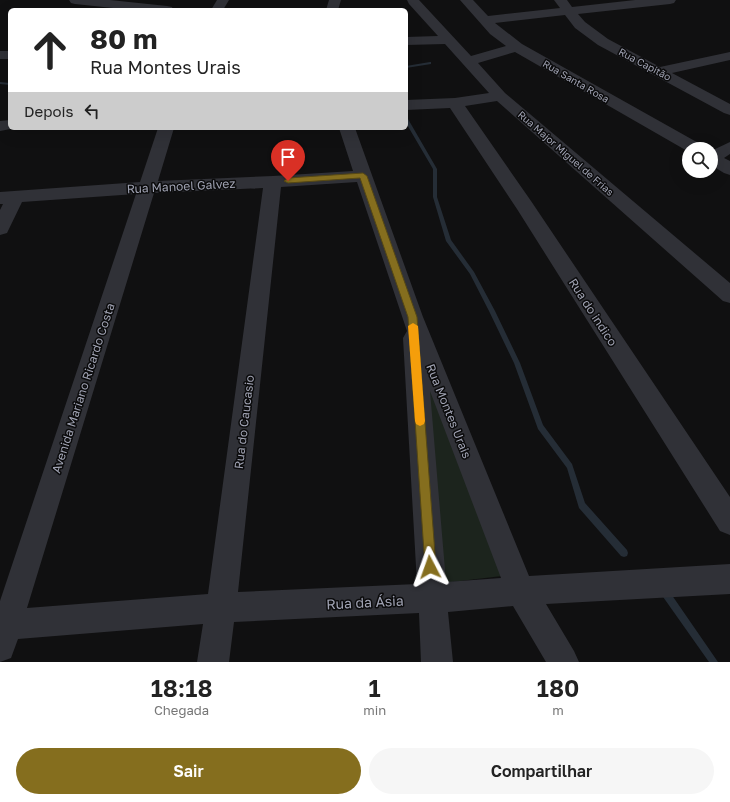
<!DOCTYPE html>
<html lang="pt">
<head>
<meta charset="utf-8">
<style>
	:root { --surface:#fff; --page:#f6f6f6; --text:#222; --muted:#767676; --accent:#856e1e }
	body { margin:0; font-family:"Golos Text",sans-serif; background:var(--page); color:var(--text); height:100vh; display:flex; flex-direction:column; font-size:15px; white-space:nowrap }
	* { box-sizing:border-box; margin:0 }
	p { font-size:13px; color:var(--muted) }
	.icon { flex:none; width:22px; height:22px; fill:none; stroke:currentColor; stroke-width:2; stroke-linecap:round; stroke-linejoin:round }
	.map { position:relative; height:662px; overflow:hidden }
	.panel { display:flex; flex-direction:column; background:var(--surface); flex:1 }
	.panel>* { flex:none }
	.guide { position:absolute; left:8px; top:8px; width:400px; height:122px; border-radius:6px; box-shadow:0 4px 16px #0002; background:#fff; color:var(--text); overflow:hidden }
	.buttons { position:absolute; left:682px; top:142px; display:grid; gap:8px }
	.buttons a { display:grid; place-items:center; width:36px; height:36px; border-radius:50%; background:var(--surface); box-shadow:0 4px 16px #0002; font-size:20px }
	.pin { position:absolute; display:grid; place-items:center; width:34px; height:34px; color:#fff; margin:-41px -17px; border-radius:50% 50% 50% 0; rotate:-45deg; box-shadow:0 0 4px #0007 }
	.pin .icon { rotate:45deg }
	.me { position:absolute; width:44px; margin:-22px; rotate:356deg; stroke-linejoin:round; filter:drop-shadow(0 0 3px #0008) }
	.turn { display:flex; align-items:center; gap:14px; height:84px; padding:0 16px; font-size:18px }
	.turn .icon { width:52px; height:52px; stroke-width:2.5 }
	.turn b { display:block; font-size:28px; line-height:34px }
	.then { display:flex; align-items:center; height:38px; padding:0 16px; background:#0003; gap:8px; font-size:15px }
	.eta { display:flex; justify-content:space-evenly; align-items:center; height:68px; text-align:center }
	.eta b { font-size:24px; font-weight:600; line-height:28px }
	.primary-button { display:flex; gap:8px; margin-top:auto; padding:8px 16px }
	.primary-button a { flex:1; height:46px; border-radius:24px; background:var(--accent); color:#fff; font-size:16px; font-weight:600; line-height:46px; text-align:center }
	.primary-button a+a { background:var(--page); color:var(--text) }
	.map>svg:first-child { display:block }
	.green { fill:#1c241d }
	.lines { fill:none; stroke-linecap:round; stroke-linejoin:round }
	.stream { fill:#252d36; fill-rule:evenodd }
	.minor { fill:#303137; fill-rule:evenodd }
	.route { fill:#856e1e; stroke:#564814 }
	.slow { fill:#f59e0b }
	.labels { text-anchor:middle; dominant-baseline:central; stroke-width:3; stroke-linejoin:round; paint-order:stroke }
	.far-street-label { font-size:10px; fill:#a0a3b3; stroke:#0b0b0c }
	.street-label { font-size:12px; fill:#a0a3b3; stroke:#0b0b0c }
	.near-street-label { font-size:14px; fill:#a0a3b3; stroke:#0b0b0c }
</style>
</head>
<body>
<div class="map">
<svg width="730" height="662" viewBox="0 0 730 662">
	<rect width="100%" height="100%" fill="#101011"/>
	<path class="green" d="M422,359L502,576L443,583Z"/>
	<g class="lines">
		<path class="stream" d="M430,62H431V64L406,68V66Z
			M0,82L10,83V85L0,84Z
			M406,118L408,119L437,169V197L451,240L474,272L495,311L520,363L543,425L572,464L585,503L627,550L628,553L627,556L624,557L621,556L579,508L567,468L538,429L514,363L489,311L470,274L446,241L433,197V169L406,123Z
			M664,587L667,588L718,662H709L661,594L660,591L661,588Z"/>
		<path class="minor" d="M69,0H110L167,6L172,7L173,10H132L75,4L71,3Z
			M217,0H229L223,10H211Z
			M329,0H341L338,10H326Z
			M407,0H419L471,56L506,46L490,34L460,0H473L488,16L560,8L554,0H567L572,7L635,0H676L674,3L670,4L578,14L585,22L608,39L660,67L730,52V60L672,73L730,104V115L724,113L598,45L575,28L565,15L495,23L522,44L702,145L704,149H689V152L515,52L478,63L505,93L730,283V303L723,301L497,101L465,106L531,201L730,497V535L720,531L517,209L450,108L406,110V100L455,98L489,93L445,44L406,45V37L438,36L409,4Z
			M0,51H10V59H0Z
			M10,120V128H16L0,131V121Z
			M158,128H174L158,181L273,176L353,171L339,128H355L423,317L529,576L730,564V594L546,604L574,651L579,662H546L513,606L448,612L453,662H421L419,613L234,622L229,662H197L203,624L18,639L11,658L0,662V601L136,194L22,202L7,233L0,235V210L3,204H0V192L140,182ZM357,182L407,331L403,338L417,584L238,592L281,187ZM263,188L208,594L27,608L154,193ZM430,391L501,578L446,582Z
			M730,142V154L724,158L730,161V175L724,173L711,165V151Z"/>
	</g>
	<path class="route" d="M363,173L367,176L417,317L436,567L435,571L430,573L426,571L425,567L408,317L360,178L288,183L284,181L288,178Z"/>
	<path class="slow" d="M413,323L418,326L425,421L424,424L420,426L416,424L415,421L408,326Z"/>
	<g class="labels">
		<g class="far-street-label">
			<text transform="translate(645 64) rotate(28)">Rua Capitão</text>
			<text transform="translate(576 81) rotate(30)">Rua Santa Rosa</text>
			<text transform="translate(566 153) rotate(41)">Rua Major Miguel de Frias</text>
		</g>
		<g class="street-label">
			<text transform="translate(181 186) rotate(-3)">Rua Manoel Galvez</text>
			<text transform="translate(593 312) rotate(57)">Rua do indico</text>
			<text transform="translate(83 388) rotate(-72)">Avenida Mariano Ricardo Costa</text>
			<text transform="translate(449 411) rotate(68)">Rua Montes Urais</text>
			<text transform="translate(244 422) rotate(-83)">Rua do Caucasio</text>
		</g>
		<g class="near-street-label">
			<text transform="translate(365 602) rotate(-3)">Rua da Ásia</text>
		</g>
	</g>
</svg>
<div class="buttons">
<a><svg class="icon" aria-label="search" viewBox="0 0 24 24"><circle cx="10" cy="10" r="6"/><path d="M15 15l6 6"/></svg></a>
</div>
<div class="pin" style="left:288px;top:181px;background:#d93025"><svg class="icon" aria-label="arrive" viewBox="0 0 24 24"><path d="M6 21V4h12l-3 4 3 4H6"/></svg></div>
<svg class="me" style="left:430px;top:567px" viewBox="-20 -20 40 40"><path d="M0-17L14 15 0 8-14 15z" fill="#856e1e" stroke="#fff" stroke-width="4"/></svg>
<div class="guide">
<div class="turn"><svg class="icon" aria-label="ahead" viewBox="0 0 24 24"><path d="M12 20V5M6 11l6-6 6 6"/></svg><div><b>80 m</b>Rua Montes Urais</div></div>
<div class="then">Depois<svg class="icon" aria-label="left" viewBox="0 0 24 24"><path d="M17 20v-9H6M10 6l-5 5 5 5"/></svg></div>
</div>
</div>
<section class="panel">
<div class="eta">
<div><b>18:18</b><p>Chegada</p></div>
<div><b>1</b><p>min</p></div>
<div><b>180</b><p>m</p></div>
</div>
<div class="primary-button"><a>Sair</a><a>Compartilhar</a></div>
</section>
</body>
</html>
